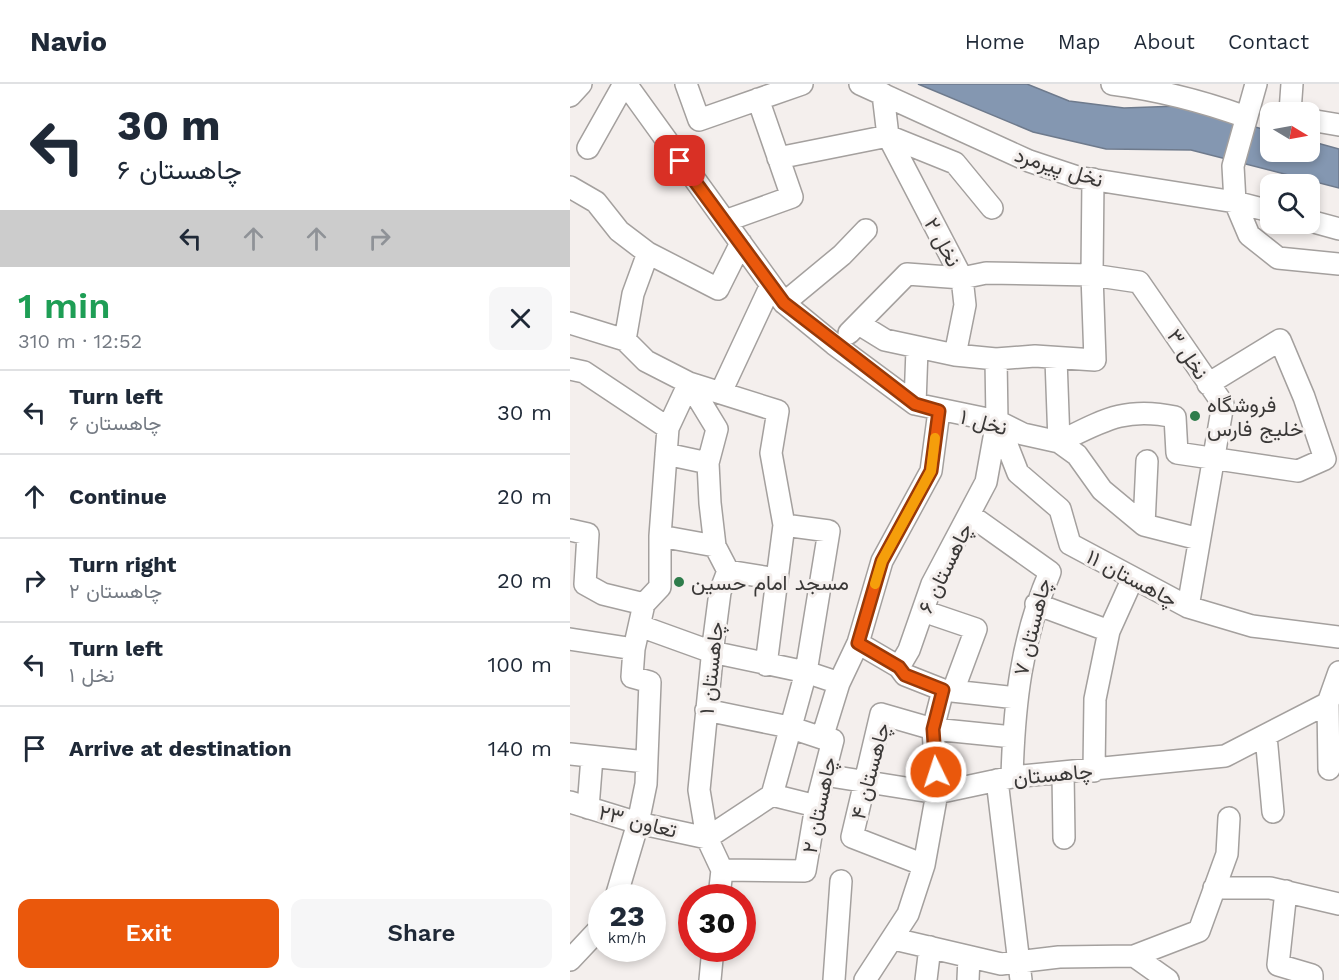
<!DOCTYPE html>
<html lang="en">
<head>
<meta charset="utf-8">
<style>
	:root { --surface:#fff; --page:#f6f6f7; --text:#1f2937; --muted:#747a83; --line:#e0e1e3; --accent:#ea580c }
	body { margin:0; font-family:"Work Sans",Vazirmatn,sans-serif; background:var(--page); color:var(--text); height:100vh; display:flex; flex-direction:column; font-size:22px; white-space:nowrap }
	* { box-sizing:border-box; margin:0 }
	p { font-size:20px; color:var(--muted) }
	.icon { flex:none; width:33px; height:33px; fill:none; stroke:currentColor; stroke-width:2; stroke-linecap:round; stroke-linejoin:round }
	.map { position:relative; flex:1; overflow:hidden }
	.drawer { display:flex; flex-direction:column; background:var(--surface); width:570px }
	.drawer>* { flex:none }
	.top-card { background:#fff; color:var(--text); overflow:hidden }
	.needle { width:39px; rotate:100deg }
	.controls { position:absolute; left:690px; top:18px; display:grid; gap:12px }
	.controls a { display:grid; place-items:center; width:60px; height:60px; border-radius:12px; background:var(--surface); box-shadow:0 3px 9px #0003; font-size:30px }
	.speed { position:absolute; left:18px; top:800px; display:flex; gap:12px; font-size:30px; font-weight:700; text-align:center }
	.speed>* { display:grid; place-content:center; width:78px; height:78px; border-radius:50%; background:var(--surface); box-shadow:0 3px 9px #0003; line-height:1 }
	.speed small { font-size:15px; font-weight:400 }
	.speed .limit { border:9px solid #d22; background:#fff; color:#111 }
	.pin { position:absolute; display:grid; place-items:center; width:51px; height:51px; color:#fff; margin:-26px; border-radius:12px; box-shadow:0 3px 9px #0006 }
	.me { position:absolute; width:66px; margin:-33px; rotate:356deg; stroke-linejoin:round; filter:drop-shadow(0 0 4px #0008) }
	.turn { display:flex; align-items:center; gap:21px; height:126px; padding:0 18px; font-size:27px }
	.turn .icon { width:78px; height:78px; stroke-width:2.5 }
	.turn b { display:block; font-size:42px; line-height:51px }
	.lanes { display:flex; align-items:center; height:57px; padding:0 18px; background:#0003; justify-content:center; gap:30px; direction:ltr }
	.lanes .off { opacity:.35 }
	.round { display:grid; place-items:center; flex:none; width:63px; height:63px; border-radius:12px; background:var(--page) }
	.head { display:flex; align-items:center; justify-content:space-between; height:102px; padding:0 18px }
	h1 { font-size:36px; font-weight:600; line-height:45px; color:#1e9e55 }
	.button { display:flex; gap:12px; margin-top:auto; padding:12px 18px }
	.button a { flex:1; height:69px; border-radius:12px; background:var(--accent); color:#fff; font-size:24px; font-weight:600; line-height:69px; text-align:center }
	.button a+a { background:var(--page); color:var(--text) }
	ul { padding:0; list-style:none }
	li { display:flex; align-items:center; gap:18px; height:84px; padding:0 18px; border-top:2px solid var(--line) }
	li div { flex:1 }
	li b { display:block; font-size:22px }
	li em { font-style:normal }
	header { display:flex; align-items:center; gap:36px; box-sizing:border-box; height:84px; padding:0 30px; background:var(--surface); border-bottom:2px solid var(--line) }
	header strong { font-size:28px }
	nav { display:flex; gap:33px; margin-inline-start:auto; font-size:21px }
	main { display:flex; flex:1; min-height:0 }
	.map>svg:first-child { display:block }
	.water { fill:#8497b1; stroke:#6e7a8c; stroke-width:1.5 }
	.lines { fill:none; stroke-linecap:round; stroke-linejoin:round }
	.minor-casing { stroke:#a4a09e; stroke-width:24 }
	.minor { stroke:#fff; stroke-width:21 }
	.route-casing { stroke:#983908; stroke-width:15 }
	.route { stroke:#ea580c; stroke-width:10 }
	.slow { stroke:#f59e0b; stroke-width:10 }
	.poi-dot { fill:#2e7c4b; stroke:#f4efed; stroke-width:2 }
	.labels { text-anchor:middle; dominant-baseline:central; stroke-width:6; stroke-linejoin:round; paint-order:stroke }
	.street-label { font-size:21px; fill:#3a3837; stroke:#f4efed }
	.poi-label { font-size:21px; fill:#3a3837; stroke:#f4efed; text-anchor:start }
</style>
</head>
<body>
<header>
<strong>Navio</strong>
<nav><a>Home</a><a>Map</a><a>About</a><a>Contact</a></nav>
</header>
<main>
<section class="drawer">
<div class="top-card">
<div class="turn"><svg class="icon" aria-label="left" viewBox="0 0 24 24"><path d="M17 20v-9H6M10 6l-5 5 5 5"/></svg><div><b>30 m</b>چاهستان ۶</div></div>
<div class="lanes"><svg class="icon" aria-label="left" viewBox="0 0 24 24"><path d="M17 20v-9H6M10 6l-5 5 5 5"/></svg><svg class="icon off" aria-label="ahead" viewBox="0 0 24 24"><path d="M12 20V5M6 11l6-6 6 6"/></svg><svg class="icon off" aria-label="ahead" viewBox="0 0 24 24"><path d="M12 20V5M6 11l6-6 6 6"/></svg><svg class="icon off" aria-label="right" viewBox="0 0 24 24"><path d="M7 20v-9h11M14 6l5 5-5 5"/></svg></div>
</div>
<div class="head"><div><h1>1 min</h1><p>310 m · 12:52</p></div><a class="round"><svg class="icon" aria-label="close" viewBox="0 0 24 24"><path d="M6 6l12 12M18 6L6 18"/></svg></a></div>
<ul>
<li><svg class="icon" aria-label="left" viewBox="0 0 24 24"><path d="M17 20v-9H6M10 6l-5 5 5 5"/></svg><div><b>Turn left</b><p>چاهستان ۶</p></div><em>30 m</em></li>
<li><svg class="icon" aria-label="ahead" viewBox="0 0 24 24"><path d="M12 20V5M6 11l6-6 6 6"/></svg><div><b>Continue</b></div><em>20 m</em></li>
<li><svg class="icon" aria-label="right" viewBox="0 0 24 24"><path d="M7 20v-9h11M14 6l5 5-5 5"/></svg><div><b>Turn right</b><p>چاهستان ۲</p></div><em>20 m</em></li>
<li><svg class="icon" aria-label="left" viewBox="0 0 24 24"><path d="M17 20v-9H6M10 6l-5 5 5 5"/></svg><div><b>Turn left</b><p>نخل ۱</p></div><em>100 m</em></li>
<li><svg class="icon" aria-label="arrive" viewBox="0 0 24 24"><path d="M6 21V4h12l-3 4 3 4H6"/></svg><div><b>Arrive at destination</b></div><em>140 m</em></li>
</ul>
<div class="button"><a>Exit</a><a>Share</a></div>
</section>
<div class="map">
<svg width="769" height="896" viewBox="0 0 769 896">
	<rect width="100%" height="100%" fill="#f4efed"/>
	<path class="water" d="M348,0H457L499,17L554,24L609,22L700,47V68H740V57L769,65V104L621,66L536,65L463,48Z"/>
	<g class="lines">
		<g class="minor-casing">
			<path id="minor" d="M56,0L214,219L264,260L345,320L427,337L453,350L489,358L507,371L532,406L574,441L629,455
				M116,0L129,36L232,0
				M290,0L459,77L507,93L665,118L700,127
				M542,0C589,6 632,17 676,33
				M686,0L663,82L665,118L679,151L708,174L769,180
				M0,12L11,0
				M720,28L722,0
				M740,36L769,41
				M18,64L54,0
				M208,74L318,52L385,79L422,124
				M523,95L522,191L569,198L653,320L618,523
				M0,103L26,118L49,147L78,169L148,205L171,159
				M155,137L222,113L188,15
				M740,137L769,145
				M214,219L272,171L296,146
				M0,239L55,256L76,277L119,299L147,345L138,379L140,419L145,462L158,487L150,508L144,554L129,706L137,754L152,786L149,813
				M289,240L315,256L385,271L426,275L465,272L525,276L522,191L416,189L392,194L395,221L385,271
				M279,249L337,190L392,194L318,52L313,10
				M55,256L63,210L78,169
				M486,275L489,358
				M0,285L14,288L98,344L90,452V503L74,520
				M151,308L201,201
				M345,320L347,265
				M428,338L448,389L490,425L500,460L618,523L682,542L769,553
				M98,344L119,299L208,327L201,369L214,441L207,495
				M489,358C532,337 555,322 605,333L607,369L728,387L755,375L734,313L710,256L638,300
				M96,370L138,379
				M400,431L480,488C451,555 444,622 442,693
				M574,441L577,377
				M0,446L18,450L15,500L33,510L74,520L64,565L62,593L80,598L76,700L68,739L46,813
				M90,452L145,462
				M158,487L207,495L196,581
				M466,520L539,547
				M353,527L406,545L383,607
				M70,542L142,568L236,588L269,599
				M0,555L64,565
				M288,559L329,583
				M373,606L447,614
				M758,619L759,685
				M136,626L219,643L252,654
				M696,652L703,728
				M0,670L76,678
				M524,687L525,615L539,547L562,496
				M493,689L494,754
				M254,691L367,709L363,645L373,606L335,591L329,583L339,566L362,500L416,398L427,337L426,275
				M427,696L451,896
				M202,711L236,588L259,447L214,441
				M0,718L68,739L137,754L202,711L246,722
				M18,724L22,673
				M354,781L282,753L311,630L363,645L443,653
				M152,786L235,787L246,722L263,656L252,654L269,599L288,559L312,477L361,387L369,327
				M644,804H700L769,820
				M716,807L708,881L742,891V896
				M324,855L431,880L489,873L564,872L598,896
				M564,872L629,847L657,770L659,734
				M0,876L32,842
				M140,896L143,864
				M264,896L271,797
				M295,896L338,830L354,781L367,709L442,693L655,672L758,619L769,588
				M356,896L360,863
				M398,896L399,873"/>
		</g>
		<use href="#minor" class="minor"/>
	</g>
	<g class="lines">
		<g class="route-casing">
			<path id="route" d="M110,77L214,219L345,320L369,327L361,387L312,477L288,559L329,583L335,591L373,606L363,645L366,688"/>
		</g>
		<use href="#route" class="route"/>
		<path class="slow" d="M305,500L312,477L361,387L365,354"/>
	</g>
	<g class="poi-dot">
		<circle cx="625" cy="332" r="6"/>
		<circle cx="109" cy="498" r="6"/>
	</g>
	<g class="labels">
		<g class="street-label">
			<text transform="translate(489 83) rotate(17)">نخل پیرمرد</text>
			<text transform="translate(373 158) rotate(61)">نخل ۲</text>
			<text transform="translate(618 270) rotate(56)">نخل ۳</text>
			<text transform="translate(414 338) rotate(15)">نخل ۱</text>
			<text transform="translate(375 484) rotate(-64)">چاهستان ۶</text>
			<text transform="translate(562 494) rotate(28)">چاهستان ۱۱</text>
			<text transform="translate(462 543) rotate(-76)">چاهستان ۷</text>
			<text transform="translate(141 584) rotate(-84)">چاهستان ۱</text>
			<text transform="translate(300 687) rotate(-75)">چاهستان ۴</text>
			<text transform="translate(483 690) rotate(-5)">چاهستان</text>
			<text transform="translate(249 721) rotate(-78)">چاهستان ۲</text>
			<text transform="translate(68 737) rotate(14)">تعاون ۲۳</text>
		</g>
		<g class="poi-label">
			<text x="637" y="320">فروشگاه<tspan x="637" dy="24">خلیج فارس</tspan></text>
			<text x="121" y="498">مسجد امام حسین</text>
		</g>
	</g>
</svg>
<div class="controls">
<a><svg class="needle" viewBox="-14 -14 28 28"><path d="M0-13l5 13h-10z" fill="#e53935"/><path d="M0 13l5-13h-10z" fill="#747a83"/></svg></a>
<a><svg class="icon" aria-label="search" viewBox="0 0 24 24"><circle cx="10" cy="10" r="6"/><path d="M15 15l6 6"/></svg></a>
</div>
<div class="speed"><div>23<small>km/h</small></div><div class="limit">30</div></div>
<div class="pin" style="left:110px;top:77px;background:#d93025"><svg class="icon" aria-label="arrive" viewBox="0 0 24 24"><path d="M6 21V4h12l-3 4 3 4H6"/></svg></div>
<svg class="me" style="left:366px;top:688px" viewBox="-20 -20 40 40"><circle r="17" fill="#ea580c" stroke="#fff" stroke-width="3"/><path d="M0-11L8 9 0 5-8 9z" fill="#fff"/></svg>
</div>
</main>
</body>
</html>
